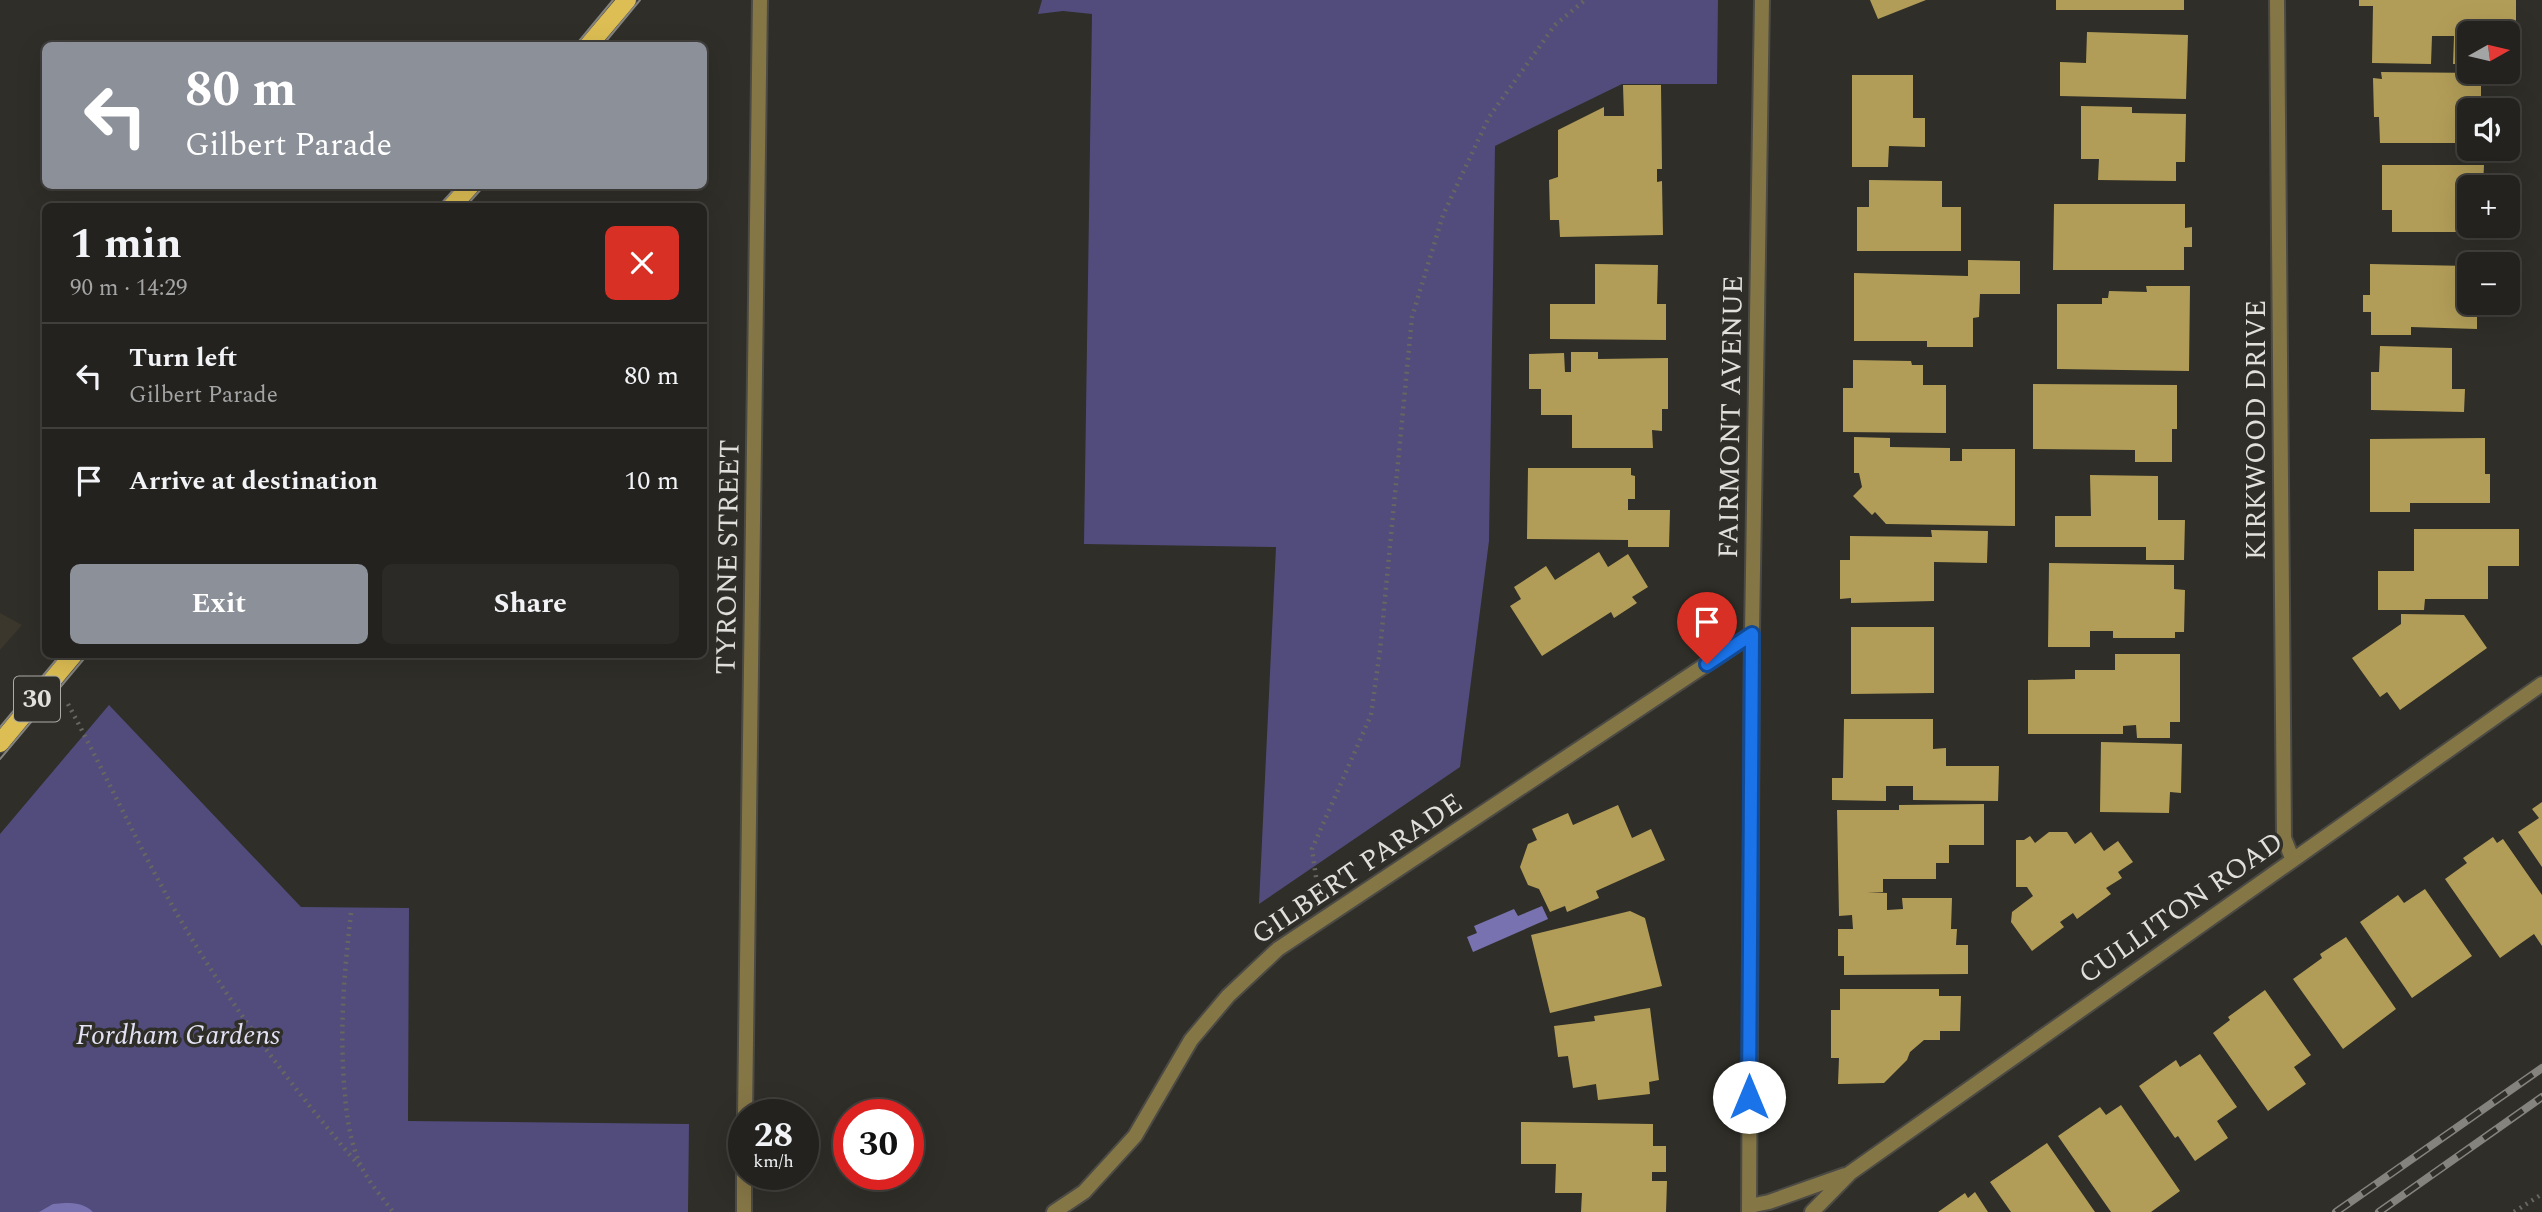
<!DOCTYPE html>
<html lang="en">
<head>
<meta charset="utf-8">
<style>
	:root { --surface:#23221e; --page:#2b2a27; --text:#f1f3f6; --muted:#a3a4a4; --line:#403f3c; --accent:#8c9099 }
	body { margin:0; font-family:Spectral,serif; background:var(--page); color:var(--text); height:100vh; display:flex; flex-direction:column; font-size:26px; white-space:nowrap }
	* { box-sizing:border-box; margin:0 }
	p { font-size:23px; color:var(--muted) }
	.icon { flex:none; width:38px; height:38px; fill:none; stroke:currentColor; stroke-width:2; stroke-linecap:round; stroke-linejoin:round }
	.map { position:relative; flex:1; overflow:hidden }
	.details { position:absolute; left:42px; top:203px; width:665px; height:455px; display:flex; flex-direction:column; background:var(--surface); border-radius:10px; box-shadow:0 7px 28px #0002,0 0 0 2px var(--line) }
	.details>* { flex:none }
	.banner { position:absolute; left:42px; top:42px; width:665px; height:147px; border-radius:10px; box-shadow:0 7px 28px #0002,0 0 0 2px var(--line); background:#8c9099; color:#fff; overflow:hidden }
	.needle { width:46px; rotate:82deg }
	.buttons { position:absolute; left:2457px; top:21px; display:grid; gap:14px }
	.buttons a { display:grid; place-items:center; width:63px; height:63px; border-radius:10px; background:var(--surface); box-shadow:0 7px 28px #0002,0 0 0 2px var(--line); font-size:35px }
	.speed { position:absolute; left:728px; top:1099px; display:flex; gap:14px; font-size:35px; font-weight:700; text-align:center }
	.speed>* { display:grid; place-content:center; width:91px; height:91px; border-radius:50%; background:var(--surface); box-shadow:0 7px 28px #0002,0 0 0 2px var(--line); line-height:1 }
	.speed small { font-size:18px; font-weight:400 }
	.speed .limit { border:10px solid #d22; background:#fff; color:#111 }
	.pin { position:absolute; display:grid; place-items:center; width:60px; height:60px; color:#fff; margin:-72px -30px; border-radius:50% 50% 50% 0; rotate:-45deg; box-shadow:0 0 7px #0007 }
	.pin .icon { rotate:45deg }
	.me { position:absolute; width:77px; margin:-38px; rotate:0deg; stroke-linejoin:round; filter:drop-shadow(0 0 5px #0008) }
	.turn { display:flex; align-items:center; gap:24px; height:147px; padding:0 28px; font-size:32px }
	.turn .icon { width:91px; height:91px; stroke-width:2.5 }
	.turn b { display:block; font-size:49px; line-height:60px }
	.round { display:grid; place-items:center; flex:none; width:74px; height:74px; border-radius:10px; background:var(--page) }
	.summary { display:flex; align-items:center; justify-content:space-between; height:119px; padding:0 28px }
	h1 { font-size:42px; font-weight:700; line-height:52px }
	.primary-button { display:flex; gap:14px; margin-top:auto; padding:14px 28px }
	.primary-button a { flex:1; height:80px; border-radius:10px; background:var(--accent); color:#fff; font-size:28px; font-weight:700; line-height:80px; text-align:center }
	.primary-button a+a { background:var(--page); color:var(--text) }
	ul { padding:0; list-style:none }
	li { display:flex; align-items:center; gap:21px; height:105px; padding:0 28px; border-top:2px solid var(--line) }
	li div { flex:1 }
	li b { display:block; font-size:26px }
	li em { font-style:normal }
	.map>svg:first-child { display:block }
	.built { fill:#3b372c }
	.green { fill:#514c7c }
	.water { fill:#7873b0 }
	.building { fill:#b29d58 }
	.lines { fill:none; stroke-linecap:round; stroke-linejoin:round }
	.street-casing { stroke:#4b4a45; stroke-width:18 }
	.primary-casing { stroke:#4b4a45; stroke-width:21 }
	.path { stroke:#676661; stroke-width:4.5; stroke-dasharray:2 5; stroke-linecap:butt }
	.street { stroke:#857646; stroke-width:14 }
	.primary { stroke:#ddbe54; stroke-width:18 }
	.tram { stroke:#84837e; stroke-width:2 }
	.rail-casing { stroke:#84837e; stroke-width:8 }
	.rail { stroke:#2f2e28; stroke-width:5; stroke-dasharray:16; stroke-linecap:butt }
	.route-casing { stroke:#114b97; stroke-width:18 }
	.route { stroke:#1a73e8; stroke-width:12 }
	.labels { text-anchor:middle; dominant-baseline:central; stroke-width:7; stroke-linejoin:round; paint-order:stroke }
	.shield { fill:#2f2e28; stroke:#acaba6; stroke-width:2 }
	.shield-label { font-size:26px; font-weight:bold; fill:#e1e0dc }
	.street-label { font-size:28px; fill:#e1e0dc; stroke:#2f2e28 }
	.park-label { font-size:28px; font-style:italic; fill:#e3e2f5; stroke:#2f2e28 }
</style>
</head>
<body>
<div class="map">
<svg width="2542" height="1212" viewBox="0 0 2542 1212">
	<rect width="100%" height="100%" fill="#2f2e28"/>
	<path class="built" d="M0,613L22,625L0,650Z"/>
	<path class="green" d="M1042,0H1718L1717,84H1622L1495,146L1489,541L1460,767L1259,904L1276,547L1084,544L1092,14L1063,11L1038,14Z
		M109,705L301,907L409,908L408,1121L689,1124L688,1212H0V834Z"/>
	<path class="water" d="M1542,906L1548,919L1473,952L1467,937L1477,933L1474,926L1514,909L1518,916Z
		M65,1203C76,1203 85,1204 93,1212H39L53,1204Z"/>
	<path class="building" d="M1870,0H1926L1878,19Z
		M2056,0H2184V10H2056Z
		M2359,0H2516V35L2469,33V64H2453L2454,36H2432L2431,64L2372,63L2373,6H2359Z
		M2087,32L2188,35L2186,99L2060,96V62L2086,63Z
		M2381,72L2481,73V110H2469V143H2380L2379,117H2374L2373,78L2382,79Z
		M1852,75H1913V118H1925V147L1889,146L1888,167H1852Z
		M1623,85H1661L1662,169H1657V182L1662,181L1663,235L1560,237L1559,220H1550L1549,180L1558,177V130L1604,107V116H1624Z
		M2081,106L2132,107V113L2186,114L2185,162H2176V181L2098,180L2099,159H2081Z
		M2382,165H2484L2483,187H2469V216H2459V232H2392V210H2382Z
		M1869,180L1942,181V207H1961V251H1857V207H1869Z
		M2054,204H2185V228L2192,227V247H2184V270H2053Z
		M1968,260L2020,261V294H1980L1979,317L1973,318V347H1927V341H1854V273L1968,276Z
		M1595,264L1658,265L1657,304H1666V340L1550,339V304H1595Z
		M2370,264L2469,266V303H2487L2486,308H2477V329L2411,327V335H2371V312H2363V295H2370Z
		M2146,286H2190L2189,371L2057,369V304H2102V298H2108L2109,291L2147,292Z
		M2380,346L2452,348V389H2465L2464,412L2371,410V372H2379Z
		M1571,352H1598V359L1668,358V409H1662V431L1652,430L1653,448H1572V415H1541V389H1529V354L1564,353L1565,372H1571Z
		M1853,360L1911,361L1912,365H1923V385H1946V433L1843,432V388H1853Z
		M2033,384L2177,385V429H2172V462H2135V450L2033,449Z
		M1854,437L1890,438V447L1950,448V461H1962V449H2015V526L1886,524L1875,512L1872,515L1853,496L1862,487L1859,473H1854Z
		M2485,438V474H2490V503H2410V512H2370V439Z
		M1528,468H1631V475L1635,476V499H1628V510H1670L1669,547H1628V540L1527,539Z
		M2090,475L2158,476V520H2185L2184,560H2146V547H2055V516H2091Z
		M2414,529H2519V566H2488V599H2425L2424,610H2378V571H2414Z
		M1931,530L1988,531L1987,563L1934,562V601L1851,603V598L1840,599V560H1850V536L1932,537Z
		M1599,552L1608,567L1628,554L1648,587L1632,597L1637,603L1614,618L1611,612L1542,656L1510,606L1521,599L1514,587L1546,566L1555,580Z
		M2049,563L2174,565V589L2185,590L2184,632H2175V638H2113V631H2090V647H2048Z
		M2401,614L2464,615L2487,648L2400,710L2387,692L2380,697L2352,658L2401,624Z
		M1851,627H1934V693L1851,694Z
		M2115,654H2180V722H2170V738H2137L2136,725L2123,726V734H2028V680L2075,679V670H2115Z
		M1844,719H1933V749L1946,748V766H1999L1998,801L1913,800V786H1886V801L1832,800V778H1843Z
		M2101,742L2182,744L2181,793L2170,792L2169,813L2100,812Z
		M2542,802V867L2518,832L2539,818L2532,809Z
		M1984,804V845H1949V863H1936V879H1883V892H1867L1887,893V910L1903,909L1902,898H1952L1951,929H1957L1956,945H1968V974L1844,975V956H1838V929H1853L1852,915L1839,916L1837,810H1899V805Z
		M1618,805L1632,838L1651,829L1665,860L1596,891L1599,898L1567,912L1565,906L1550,912L1539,889L1528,885L1520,867L1528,844L1537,840L1532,829L1568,813L1573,825Z
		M2049,832H2067L2075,844L2091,832L2104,851L2118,841L2133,862L2118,872L2122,878L2106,888L2111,894L2077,919L2073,913L2060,922L2064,927L2032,951L2011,922L2012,912L2033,896L2027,887H2016V840H2024L2030,836L2035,843Z
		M2493,837L2497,843L2503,839L2542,895V946L2534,934L2500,958L2445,879L2467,863L2463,858Z
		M2425,889L2472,956L2412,998L2360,922L2398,895L2404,903Z
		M1630,911L1645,918L1662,986L1550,1013L1531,935Z
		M2346,937L2396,1009L2343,1049L2293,979L2322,958L2320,954Z
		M1840,989H1939V996H1961L1960,1031H1940V1040H1924L1910,1052L1907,1060L1884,1083L1838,1084L1839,1058H1831V1010H1840Z
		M2265,990L2311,1055L2294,1067L2306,1084L2268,1111L2213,1033L2230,1020L2228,1017Z
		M1650,1008L1659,1080L1649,1082L1650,1094L1598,1100L1596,1084L1573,1088L1568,1056L1558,1057L1554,1026L1595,1021L1594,1016Z
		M2200,1054L2237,1107L2217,1121L2228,1138L2195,1161L2178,1136L2175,1138L2139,1086L2176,1060L2180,1067Z
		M2121,1105L2180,1191L2151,1212H2111L2058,1136L2100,1107L2106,1115Z
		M1521,1122L1653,1124V1146H1666V1172H1652V1181H1667L1666,1212H1581L1582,1193H1555L1556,1164H1521Z
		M2047,1143L2095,1212H2011L1990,1182Z
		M1975,1192L1988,1212H1938L1965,1193L1968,1198Z"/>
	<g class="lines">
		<g class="street-casing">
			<path id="street" d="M2277,0L2284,838L2292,858
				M745,1115L760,0
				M1749,1206L1769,1202L1845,1175
				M744,1212V1174
				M1054,1212L1084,1192L1135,1136L1191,1040L1228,996L1278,949L1752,634
				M1749,1212L1752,634L1762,0
				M1812,1212L1850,1173L2542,684"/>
		</g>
		<g class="primary-casing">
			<path id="primary" d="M588,46L627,0
				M452,206L470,186
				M0,743L74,654"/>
		</g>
		<path class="path" d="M68,704C104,771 136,841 173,907C226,1000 292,1088 362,1169
			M1318,891L1312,849L1371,715L1380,650L1412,317L1443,215L1489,117L1555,25L1585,0
			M351,913C344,974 339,1033 345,1095C347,1120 351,1146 362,1168C370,1184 383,1198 393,1212
			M2514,1212L2542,1194"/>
		<use href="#street" class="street"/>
		<use href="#primary" class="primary"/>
		<path class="tram" d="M575,46L613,0
			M602,46L640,0
			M439,206L457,186
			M466,206L484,186
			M0,727L61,654
			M0,759L88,654"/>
		<g class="rail-casing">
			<path id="rail" d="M2336,1212L2542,1068
				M2379,1212L2542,1097"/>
		</g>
		<use href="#rail" class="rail"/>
	</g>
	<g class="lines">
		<g class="route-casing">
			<path id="route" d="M1707,664L1752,634L1749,1097"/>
		</g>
		<use href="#route" class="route"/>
	</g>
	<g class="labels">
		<rect class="shield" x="14" y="676.5" width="46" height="45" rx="5"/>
		<g class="shield-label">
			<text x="37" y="699">30</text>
		</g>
		<g class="street-label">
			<text transform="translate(1731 417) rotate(-89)">FAIRMONT AVENUE</text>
			<text transform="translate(2256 430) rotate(-90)">KIRKWOOD DRIVE</text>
			<text transform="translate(728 557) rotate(-89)">TYRONE STREET</text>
			<text transform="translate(1357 869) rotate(-34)">GILBERT PARADE</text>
			<text transform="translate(2181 908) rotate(-35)">CULLITON ROAD</text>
		</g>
		<g class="park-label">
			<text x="178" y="1035">Fordham Gardens</text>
		</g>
	</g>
</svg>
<div class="buttons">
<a><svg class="needle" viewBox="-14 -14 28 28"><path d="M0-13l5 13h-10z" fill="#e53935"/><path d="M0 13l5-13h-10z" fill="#a3a4a4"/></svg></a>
<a><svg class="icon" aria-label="sound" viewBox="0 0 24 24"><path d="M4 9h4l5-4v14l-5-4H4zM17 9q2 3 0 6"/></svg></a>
<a>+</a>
<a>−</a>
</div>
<div class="speed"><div>28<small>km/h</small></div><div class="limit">30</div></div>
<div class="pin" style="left:1707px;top:664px;background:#d93025"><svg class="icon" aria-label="arrive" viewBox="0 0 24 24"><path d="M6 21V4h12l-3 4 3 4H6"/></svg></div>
<svg class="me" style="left:1749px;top:1097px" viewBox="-20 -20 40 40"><circle r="19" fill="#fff"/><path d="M0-13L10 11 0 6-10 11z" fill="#1a73e8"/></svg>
<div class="banner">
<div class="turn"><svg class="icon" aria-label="left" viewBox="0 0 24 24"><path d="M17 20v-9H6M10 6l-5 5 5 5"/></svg><div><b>80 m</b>Gilbert Parade</div></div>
</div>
<section class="details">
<div class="summary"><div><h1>1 min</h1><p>90 m · 14:29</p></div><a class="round" style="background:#d93025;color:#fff"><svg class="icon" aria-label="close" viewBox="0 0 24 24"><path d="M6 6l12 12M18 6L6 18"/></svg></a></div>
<ul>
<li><svg class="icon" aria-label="left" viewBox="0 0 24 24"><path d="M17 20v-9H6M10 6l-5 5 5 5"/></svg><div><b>Turn left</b><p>Gilbert Parade</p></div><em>80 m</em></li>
<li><svg class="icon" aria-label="arrive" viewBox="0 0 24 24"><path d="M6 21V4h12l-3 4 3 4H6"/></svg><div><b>Arrive at destination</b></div><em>10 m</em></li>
</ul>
<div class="primary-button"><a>Exit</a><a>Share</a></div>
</section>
</div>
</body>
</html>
